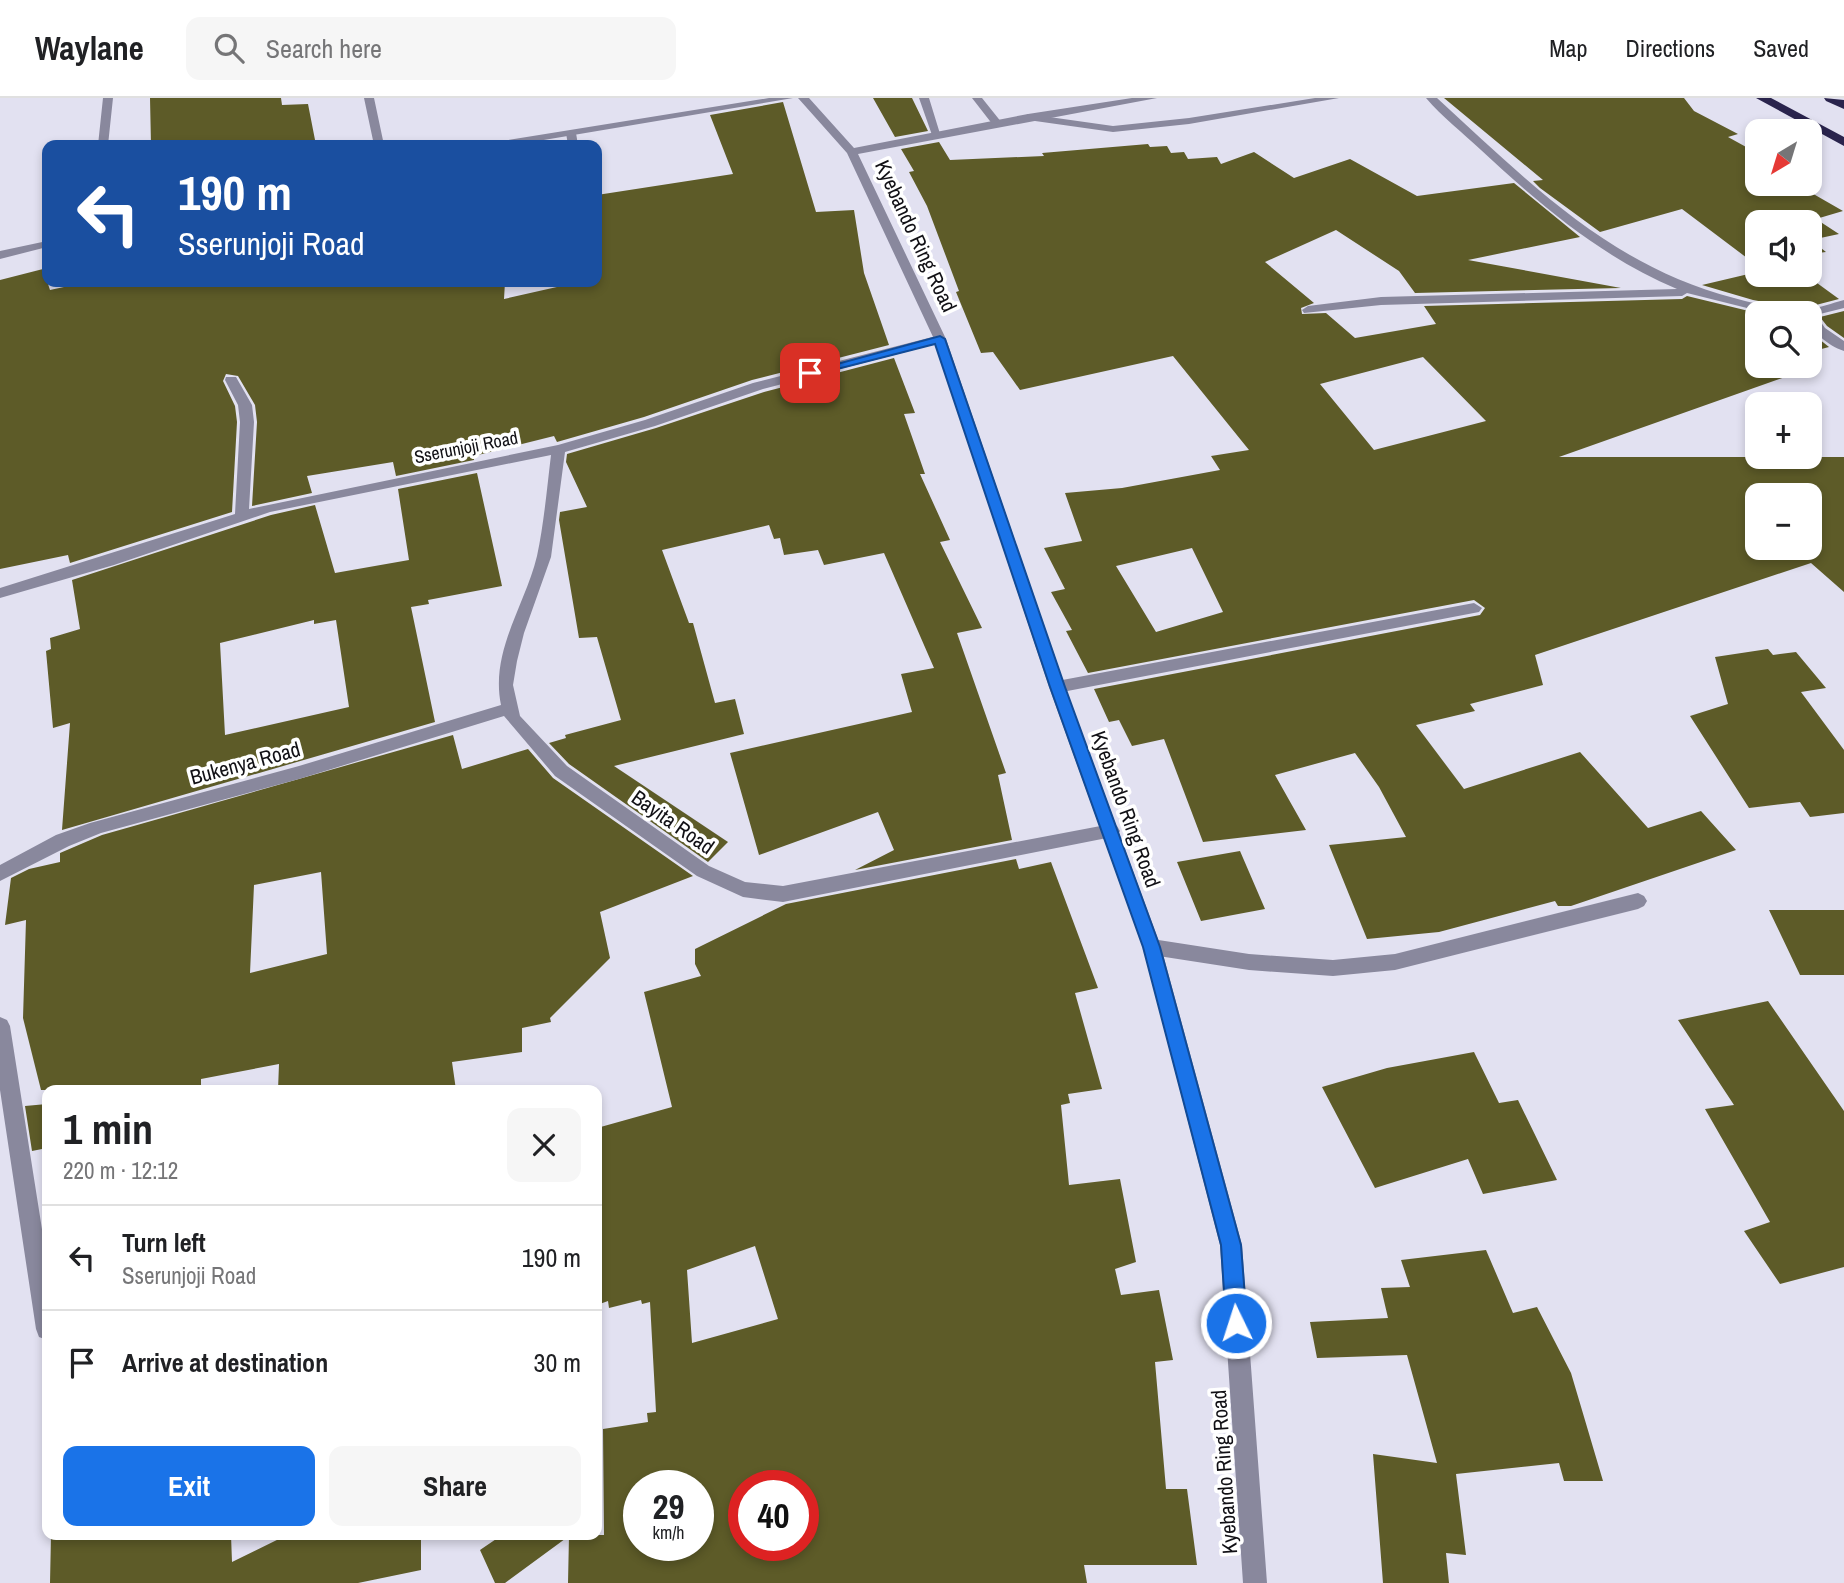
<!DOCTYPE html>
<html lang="en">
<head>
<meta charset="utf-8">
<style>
	:root { --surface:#fff; --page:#f6f6f6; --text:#202124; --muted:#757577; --line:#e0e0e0; --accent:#1a73e8 }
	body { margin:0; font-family:"Archivo Narrow",sans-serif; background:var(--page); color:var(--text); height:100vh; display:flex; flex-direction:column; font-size:26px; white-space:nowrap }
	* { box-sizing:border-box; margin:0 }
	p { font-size:23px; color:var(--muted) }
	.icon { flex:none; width:38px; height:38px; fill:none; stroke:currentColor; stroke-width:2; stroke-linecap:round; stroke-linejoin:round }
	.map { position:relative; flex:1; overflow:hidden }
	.sheet { position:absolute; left:42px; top:987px; width:560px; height:455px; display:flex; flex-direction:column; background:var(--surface); border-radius:14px; box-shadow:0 4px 10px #0003 }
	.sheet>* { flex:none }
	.hud { position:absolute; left:42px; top:42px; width:560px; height:147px; border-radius:14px; box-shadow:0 4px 10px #0003; background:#1a4fa0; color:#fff; overflow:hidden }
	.needle { width:46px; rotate:218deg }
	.tools { position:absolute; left:1745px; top:21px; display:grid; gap:14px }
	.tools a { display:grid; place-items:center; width:77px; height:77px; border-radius:14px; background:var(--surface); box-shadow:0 4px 10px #0003; font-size:35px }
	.speed { position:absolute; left:623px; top:1372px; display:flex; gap:14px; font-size:35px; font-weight:700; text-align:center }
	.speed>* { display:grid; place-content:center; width:91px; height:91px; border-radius:50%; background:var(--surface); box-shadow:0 4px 10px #0003; line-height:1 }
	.speed small { font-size:18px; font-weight:400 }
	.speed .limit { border:10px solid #d22; background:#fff; color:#111 }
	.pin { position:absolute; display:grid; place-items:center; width:60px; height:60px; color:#fff; margin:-30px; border-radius:14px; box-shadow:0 4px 10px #0006 }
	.me { position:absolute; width:77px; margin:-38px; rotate:356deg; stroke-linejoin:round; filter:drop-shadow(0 0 5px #0008) }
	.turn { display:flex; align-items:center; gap:24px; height:147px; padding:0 21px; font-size:32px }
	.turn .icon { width:91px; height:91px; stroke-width:2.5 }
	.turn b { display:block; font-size:49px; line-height:60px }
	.round { display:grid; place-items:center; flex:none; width:74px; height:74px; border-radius:14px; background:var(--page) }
	.headline { display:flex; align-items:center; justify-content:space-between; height:119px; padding:0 21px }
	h1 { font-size:42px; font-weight:700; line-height:52px }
	.primary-button { display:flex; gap:14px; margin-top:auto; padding:14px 21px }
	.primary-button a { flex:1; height:80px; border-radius:14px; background:var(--accent); color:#fff; font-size:28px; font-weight:700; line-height:80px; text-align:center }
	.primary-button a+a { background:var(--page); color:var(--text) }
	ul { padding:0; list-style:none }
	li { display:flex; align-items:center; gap:21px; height:105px; padding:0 21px; border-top:2px solid var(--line) }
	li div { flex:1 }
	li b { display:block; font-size:26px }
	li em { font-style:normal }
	header { display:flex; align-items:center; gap:42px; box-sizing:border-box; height:98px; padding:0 35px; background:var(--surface); border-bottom:2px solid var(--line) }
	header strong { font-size:33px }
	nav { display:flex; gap:38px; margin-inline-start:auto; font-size:24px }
	.search { width:490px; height:63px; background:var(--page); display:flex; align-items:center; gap:18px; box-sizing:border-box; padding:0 24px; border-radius:14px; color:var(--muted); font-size:26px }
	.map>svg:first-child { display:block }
	.building { fill:#5d5b28; fill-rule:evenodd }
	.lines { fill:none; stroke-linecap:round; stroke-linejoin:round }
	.service { fill:#89889d; fill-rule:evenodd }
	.minor { fill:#89889d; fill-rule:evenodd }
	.tertiary { fill:#89889d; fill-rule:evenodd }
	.motorway { fill:#2a244d; fill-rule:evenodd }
	.route { fill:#1a73e8; stroke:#114b97; stroke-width:2 }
	.labels { text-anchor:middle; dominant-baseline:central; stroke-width:7; stroke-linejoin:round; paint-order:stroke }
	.far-street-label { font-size:18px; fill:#111015; stroke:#fff }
	.street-label { font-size:21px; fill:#111015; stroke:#fff }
</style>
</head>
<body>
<header>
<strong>Waylane</strong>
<div class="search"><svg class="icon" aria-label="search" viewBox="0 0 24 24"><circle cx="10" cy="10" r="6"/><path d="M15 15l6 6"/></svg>Search here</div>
<nav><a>Map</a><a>Directions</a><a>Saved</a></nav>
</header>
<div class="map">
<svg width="1844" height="1485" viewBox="0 0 1844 1485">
	<rect width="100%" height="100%" fill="#e2e1f1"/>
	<path class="building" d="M150,0H281L282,7L308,6L316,47H151Z
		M873,0H912L928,33L895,39Z
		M1444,0H1684L1694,13L1738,36L1728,39L1757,55V86H1796L1843,113L1816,121L1839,136L1811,142L1826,154L1810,156V124H1757L1755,166L1682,111L1600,134L1540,90L1533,83L1543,82Z
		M783,4L816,114L854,112L864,175L889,247L752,282L644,319L557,344L554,338L474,358V362L396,378L393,364L307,378L312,395L252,408L257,324L255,307L238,278L226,276L223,283L235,308L237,324L232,414L70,465L68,457L0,471V182L43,171L50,192L87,184H505L504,201L579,184H597V97L733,76L710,17Z
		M939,44L950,62L1044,58L1042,55L1148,46L1150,49L1167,48L1171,55L1184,54L1188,61L1217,59L1221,66L1254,54L1294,80L1350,61L1417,98L1514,85L1580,139L1468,162L1621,190L1415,195L1399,173L1336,132L1265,164L1314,205L1301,210L1302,216L1326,215L1355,240L1436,226L1424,208L1682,201L1687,198L1757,215V268H1810V264L1816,268L1559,359H1844V494L1811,465L1535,557L1543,587L1470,606L1475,613L1416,627L1464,691L1580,654L1648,730L1701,713L1736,752L1571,808H1558L1555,803L1439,834L1367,841L1329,747L1406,739L1379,689L1355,655L1275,677L1306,732L1203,744L1164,641L1132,648L1119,622L1109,624L1094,591L1480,517L1485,510L1474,502L1088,575L1066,533L1072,532L1051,494L1065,491L1044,450L1082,443L1065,395L1122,390L1220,372L1211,358L1249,352L1173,258L1020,292L993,254L981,255L956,194L959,193L927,108L909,74L914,73L901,51ZM1423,259L1486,323L1374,352L1320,286ZM1757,397H1810V450H1757ZM1192,450L1223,514L1156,534L1116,468Z
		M1757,174V177H1806L1839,201L1812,208L1790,209L1753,202L1702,187Z
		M1844,213V240L1827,228L1820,219Z
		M1810,226L1819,241L1829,249L1810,254Z
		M894,260L915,315L904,316L925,376H920L950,442L940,444L982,530L957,535L1006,675L998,677L1012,742L855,772L894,752L878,714L759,757L730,655L912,614L901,576L934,570L884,455L824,467L818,452L784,457L780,440L774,441L769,427L662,452L689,525H693L715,605L735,601L744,636L614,668L728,744L708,764L569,666L549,645L566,640L565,637L621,622L597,539L579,540L559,422L560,414L587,409L566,364L567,356L656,330L764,294Z
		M477,375L502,488L428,502L429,506L411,509L435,624L62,732L70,625L53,630L46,553L51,551L50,540L80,531L72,482L271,417L315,407L335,475L409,462L398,391ZM314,522V526L336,522L349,609L225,637L220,545Z
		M1768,551L1773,557L1796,554L1826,590L1801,594L1844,652V715L1810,719L1800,704L1749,710L1690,618L1728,606L1715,559Z
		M453,637L462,671L528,651L553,680L693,778L600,814L610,860L550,920L551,924L522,930V954L452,964L456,992H278L279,966L201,981V992H41L23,920L26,822L5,827L11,780L29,771L60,764V755L102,737ZM321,774L327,856L250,875L254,787Z
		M1240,753L1265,811L1201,823L1177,764Z
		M1016,761L1019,771L1051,764L1098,890L1075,895L1102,991L1068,996L1070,1005L1061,1007L1069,1087L1120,1081L1136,1164L1115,1171L1121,1197L1159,1192L1173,1262L1155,1264L1166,1391H1187L1197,1467H1084L1087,1485H568L569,1438L505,1485H495L480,1452L502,1437H604L603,1331L648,1324L647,1315L656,1314L650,1204L642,1206L641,1202L609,1210L608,1203L597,1207V1030L672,1009L644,894L701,878L695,866V851L786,806ZM755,1148L778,1221L692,1245L687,1172ZM639,1388H698V1447H639ZM744,1388H803V1447H744Z
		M1769,812H1844V877H1800Z
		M1768,903L1844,1013V1169L1780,1186L1744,1133L1770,1124L1705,1011L1734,1007L1678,922Z
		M1474,954L1499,1005L1518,1002L1557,1082L1483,1096L1468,1061L1375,1090L1322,989L1387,970Z
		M47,1006V1050L32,1053L25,1008Z
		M1486,1152L1513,1215L1537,1209L1571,1275L1603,1383H1564L1559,1365L1456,1376L1466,1457L1446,1455L1449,1485H1383L1373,1356L1437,1365L1407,1257L1317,1260L1310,1224L1388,1220L1381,1190L1410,1189L1401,1162Z
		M51,1437H231L232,1464L287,1437H421V1472L358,1485H50Z"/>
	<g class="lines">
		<path class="service" d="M364,0H374L384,47H374Z
			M919,0H929L941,39L932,37Z
			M972,0H982L1002,25L1001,27H993Z
			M571,32L576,35L578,47H568L566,35Z"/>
		<path class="minor" d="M103,0H113L108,47H98Z
			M1315,0H1339L1189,26L1113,34L1028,22L1023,19L1028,16L1113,28L1189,20Z
			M1426,0H1437C1529,84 1610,168 1734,200C1757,206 1784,214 1808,211C1820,210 1832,205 1844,202V210L1816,217L1825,230L1844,243V253C1827,247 1810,234 1810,215H1767L1687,195L1682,198L1381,207L1304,215L1302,212L1308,208L1381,199L1677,191C1601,159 1540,107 1481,52C1463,35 1442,19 1426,0Z
			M940,237L946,241L944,244L763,291L655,328L565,354L551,459L524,535L517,563L513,587L520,618L567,668L709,768L745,784L783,788L1111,726L1117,728L1120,733L1117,738L783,804L743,799L697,778L555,678L504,618L299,681L101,735L69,748L0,783V767L56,737L90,725L299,668L501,607C490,553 525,508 537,458C544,425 547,390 551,357L270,414L114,467L0,500V490L235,416L240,324L238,307L225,282L226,279H236L252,307L254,324L249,411L558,347L645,322L753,285Z
			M1474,505L1482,510L1479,514L1057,595L1049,589L1057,583Z
			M1638,795L1644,798L1647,803L1644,808L1638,811L1395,872L1333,878L1249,872L1152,857L1145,855L1143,849L1145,843L1152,841L1249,856L1333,862L1395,856Z
			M0,919L7,922L10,928L47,1163V1242L39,1239L36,1231L0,992Z"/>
		<path class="tertiary" d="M769,0H793L514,47H491L496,44Z
			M798,0H809L854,50L1028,16L1132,0H1157L858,56L946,241L1065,589L1161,849L1242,1147L1267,1485H1243L1220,1147L1143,849L1049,589L934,241L847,55Z
			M47,143V149L0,161V153Z"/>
		<path class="motorway" d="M1756,0H1771L1844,39V48Z
			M1824,0L1844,2V11L1826,3Z"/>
	</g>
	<path class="route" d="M940,238L945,241L1065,589L1160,849L1241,1147L1247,1225L1244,1232L1236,1235L1229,1232L1226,1225L1221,1147L1143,849L1050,589L935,246L810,278L804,275Z"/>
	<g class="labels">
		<g class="far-street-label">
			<text transform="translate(466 349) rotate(-11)">Sserunjoji Road</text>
		</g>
		<g class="street-label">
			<text transform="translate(916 138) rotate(65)">Kyebando Ring Road</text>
			<text transform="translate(245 665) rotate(-15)">Bukenya Road</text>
			<text transform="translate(1126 711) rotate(70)">Kyebando Ring Road</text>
			<text transform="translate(673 724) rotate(35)">Bayita Road</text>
			<text transform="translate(1224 1374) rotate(-94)">Kyebando Ring Road</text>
		</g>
	</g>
</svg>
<div class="tools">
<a><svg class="needle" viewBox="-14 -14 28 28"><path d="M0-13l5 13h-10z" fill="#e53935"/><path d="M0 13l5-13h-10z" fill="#757577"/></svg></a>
<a><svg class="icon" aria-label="sound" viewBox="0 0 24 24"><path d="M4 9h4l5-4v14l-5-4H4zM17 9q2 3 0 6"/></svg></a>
<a><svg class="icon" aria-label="search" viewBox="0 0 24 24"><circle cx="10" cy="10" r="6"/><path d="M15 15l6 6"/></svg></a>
<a>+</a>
<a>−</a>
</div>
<div class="speed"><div>29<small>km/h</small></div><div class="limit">40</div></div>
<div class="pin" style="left:810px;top:275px;background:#d93025"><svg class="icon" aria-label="arrive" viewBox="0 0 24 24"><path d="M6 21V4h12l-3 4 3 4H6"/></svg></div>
<svg class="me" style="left:1236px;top:1225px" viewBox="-20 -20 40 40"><circle r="17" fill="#1a73e8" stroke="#fff" stroke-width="3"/><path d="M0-11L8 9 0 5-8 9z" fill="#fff"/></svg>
<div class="hud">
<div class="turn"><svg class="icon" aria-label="left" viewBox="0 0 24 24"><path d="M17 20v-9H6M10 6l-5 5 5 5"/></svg><div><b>190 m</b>Sserunjoji Road</div></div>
</div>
<section class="sheet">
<div class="headline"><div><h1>1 min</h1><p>220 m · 12:12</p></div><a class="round"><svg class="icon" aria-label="close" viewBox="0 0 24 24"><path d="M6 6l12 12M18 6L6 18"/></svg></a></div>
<ul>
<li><svg class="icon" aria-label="left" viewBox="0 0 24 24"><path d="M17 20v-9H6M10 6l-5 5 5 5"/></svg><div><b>Turn left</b><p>Sserunjoji Road</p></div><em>190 m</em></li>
<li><svg class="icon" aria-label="arrive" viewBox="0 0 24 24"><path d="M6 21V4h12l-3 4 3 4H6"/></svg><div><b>Arrive at destination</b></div><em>30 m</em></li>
</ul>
<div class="primary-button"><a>Exit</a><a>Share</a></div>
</section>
</div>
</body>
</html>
